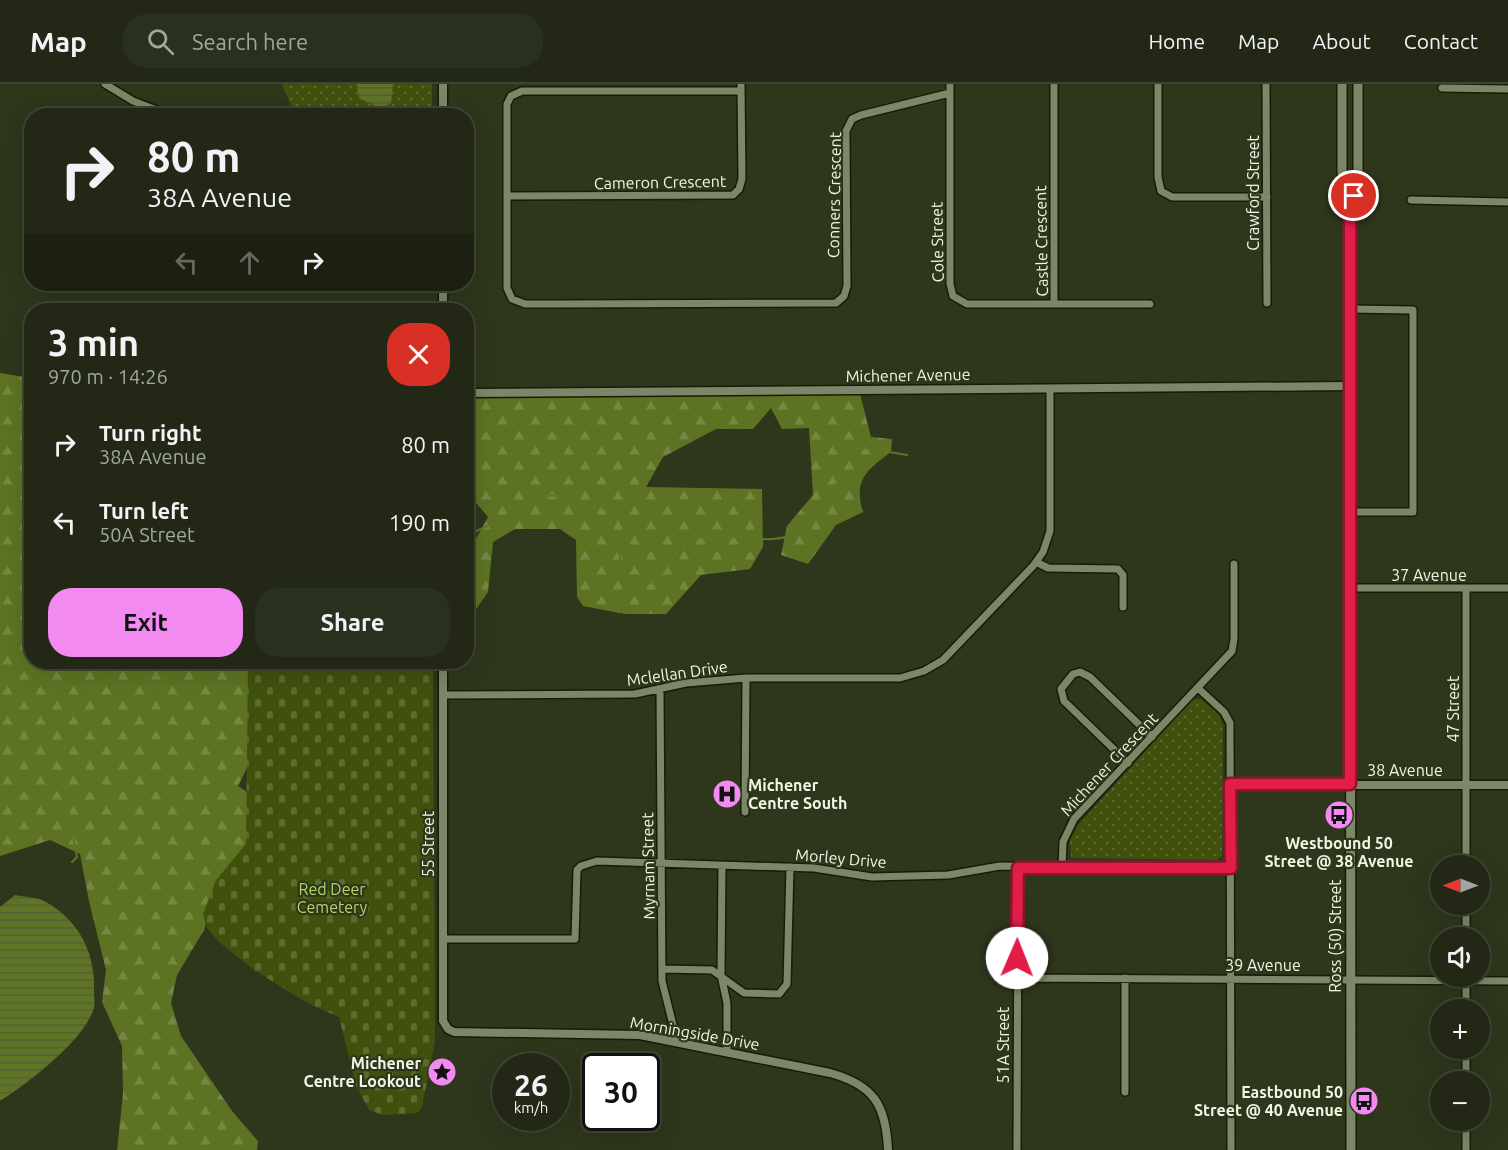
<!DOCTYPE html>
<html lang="en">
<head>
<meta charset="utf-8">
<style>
	:root { --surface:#222815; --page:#2a301e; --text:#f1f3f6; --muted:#a2a6a0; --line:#3f4434; --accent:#f38af1 }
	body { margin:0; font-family:Ubuntu,sans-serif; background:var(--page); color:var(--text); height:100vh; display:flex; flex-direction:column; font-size:22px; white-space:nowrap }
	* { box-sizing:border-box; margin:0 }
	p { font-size:20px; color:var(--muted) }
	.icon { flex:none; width:33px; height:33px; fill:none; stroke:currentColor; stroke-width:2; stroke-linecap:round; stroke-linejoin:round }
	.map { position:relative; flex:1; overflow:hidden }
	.side { position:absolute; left:24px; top:219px; width:450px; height:366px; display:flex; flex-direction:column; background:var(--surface); border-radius:24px; box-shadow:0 6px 24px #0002,0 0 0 2px var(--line) }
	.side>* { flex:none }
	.top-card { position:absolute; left:24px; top:24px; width:450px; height:183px; border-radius:24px; box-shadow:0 6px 24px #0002,0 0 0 2px var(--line); background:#222815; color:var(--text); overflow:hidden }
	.needle { width:39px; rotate:270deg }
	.controls { position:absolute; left:1430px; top:771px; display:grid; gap:12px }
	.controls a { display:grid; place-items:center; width:60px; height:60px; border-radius:50%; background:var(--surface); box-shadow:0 6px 24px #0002,0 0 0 2px var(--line); font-size:30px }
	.speed { position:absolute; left:492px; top:969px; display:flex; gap:12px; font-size:30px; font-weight:700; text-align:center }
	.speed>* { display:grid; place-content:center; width:78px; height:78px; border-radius:50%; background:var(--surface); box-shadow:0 6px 24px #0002,0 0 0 2px var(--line); line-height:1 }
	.speed small { font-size:15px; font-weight:400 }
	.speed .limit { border:3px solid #111; border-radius:9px; background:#fff; color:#111 }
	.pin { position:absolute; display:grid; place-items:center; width:51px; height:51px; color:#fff; margin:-26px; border:3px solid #fff; border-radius:50%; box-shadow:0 2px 6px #0007 }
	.me { position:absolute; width:66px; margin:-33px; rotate:1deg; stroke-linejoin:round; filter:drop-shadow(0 0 4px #0008) }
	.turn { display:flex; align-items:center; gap:21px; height:126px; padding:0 24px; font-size:27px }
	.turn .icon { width:78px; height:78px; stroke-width:2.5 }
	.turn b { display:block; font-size:42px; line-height:51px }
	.lanes { display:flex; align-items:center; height:57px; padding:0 24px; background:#0003; justify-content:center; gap:30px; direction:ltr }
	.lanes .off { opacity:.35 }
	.round { display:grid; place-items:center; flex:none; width:63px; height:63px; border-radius:24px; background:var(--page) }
	.overview { display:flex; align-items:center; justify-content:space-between; height:102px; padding:0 24px }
	h1 { font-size:36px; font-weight:700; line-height:45px }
	.button { display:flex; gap:12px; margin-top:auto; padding:12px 24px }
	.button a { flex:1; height:69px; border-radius:24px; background:var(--accent); color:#111; font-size:24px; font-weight:700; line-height:69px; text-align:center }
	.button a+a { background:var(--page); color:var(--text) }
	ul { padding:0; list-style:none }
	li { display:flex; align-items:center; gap:18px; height:78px; padding:0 24px }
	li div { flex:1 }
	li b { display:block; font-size:22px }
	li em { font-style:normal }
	header { display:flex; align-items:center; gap:36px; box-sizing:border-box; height:84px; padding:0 30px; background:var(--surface); border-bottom:2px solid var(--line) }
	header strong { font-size:28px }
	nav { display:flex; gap:33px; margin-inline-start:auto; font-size:21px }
	.search { width:420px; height:54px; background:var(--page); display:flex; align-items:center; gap:15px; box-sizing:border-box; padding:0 21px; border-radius:24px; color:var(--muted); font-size:22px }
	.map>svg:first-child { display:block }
	.forest { fill:url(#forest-firs) }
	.cemetery { fill:url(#cemetery-stones) }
	.park { fill:url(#park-dots) }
	.water { fill:url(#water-rules) }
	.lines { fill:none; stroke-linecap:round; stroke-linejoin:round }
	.stream { stroke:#5f7525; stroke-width:2 }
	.minor-casing { stroke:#161d04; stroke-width:10 }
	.tertiary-casing { stroke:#161d04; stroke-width:11 }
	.secondary-casing { stroke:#161d04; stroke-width:12 }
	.minor { stroke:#7c8668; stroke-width:7 }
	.tertiary { stroke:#7c8668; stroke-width:8 }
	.secondary { stroke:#7c8668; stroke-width:9 }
	.route-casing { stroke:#92132f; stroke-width:15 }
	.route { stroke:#e11d48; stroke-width:10 }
	.labels { text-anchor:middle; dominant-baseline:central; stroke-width:4.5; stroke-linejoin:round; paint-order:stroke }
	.street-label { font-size:16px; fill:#f0f6e6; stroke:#2e361c }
	.poi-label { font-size:16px; font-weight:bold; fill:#f0f6e6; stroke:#2e361c; text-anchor:end }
	.park-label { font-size:16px; fill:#b3d46a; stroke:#2e361c }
</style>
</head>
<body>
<header>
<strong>Map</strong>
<div class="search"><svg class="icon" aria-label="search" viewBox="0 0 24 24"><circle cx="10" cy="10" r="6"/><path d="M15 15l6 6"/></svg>Search here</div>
<nav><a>Home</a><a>Map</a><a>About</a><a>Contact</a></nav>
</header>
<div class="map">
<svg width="1508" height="1066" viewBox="0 0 1508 1066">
	<defs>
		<pattern id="forest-firs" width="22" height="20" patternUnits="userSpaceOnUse" patternTransform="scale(1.5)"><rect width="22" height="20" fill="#5d7323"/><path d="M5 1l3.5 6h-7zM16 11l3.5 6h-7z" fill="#758843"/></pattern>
		<pattern id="cemetery-stones" width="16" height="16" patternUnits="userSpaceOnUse" patternTransform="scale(1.5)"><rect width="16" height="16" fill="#40510d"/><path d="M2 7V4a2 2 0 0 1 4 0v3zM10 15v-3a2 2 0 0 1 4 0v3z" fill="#5c6b30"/></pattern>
		<pattern id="park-dots" width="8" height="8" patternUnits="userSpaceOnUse" patternTransform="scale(1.5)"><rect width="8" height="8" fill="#40510d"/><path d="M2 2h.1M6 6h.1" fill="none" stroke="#5c6b30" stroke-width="1.8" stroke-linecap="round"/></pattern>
		<pattern id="water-rules" width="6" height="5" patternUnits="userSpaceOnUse" patternTransform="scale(1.5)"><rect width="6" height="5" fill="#5f7525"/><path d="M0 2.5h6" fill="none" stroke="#525d37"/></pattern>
	</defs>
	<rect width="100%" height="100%" fill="#2e361c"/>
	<path class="forest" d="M0,289L31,294L32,578H262L259,660L238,702L250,710L257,760L213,811L204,846L177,891L171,919L181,952L232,1027L258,1057L257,1066H117L123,1010L122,962L102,918L106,886L89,817L80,770L50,756L0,772Z
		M859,306L871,353L892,355L891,368C867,386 853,396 863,428L836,441L808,480L781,471L787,442L813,411L809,344L782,345L771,324L753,345H716L663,373L646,403L762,405L763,463L750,485L701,491L666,530H625L583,522L577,513L576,456L560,445H515L493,458L488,508L472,531L467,526V471L488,433L467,408L468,333L479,309Z"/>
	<path class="cemetery" d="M248,578H433L435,957L422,1023L417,1029L383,1031L369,1026L356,1002L339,933L309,920L254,886L219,858L207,844L203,830L216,796L246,760Z"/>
	<path class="park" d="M282,0H432V31H295Z
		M1193,615H1201L1219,631L1223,641L1222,772L1217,776L1071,774L1070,756L1079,740Z"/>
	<path class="water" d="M357,0H393L391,19L381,25L359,14Z
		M15,811C24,813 37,813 46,818C79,837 95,868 94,906C94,911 95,919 94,924C84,957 28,999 0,1017V823Z"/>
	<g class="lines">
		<path class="stream" d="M466,452L551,411L608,425L623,487L631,504C669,504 668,461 697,454C724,447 762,461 789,452C803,448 816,436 828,428L846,366L865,364L907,371
			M72,778L77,773C67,726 62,683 66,636L127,578"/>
		<g class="minor-casing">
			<path id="minor" d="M105,0L133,17L172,32
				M950,0V200L953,212L967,220H1150
				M1054,0V219
				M1158,0V93L1161,107L1172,113H1267
				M1266,0L1267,219
				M1442,4L1508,5
				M741,7H522L511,12L507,20V204L512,215L525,220H556L836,219L844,212L847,202L846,47L852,35L861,31L950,9
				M507,112L733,111L739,105L742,95L741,0
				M1411,116L1508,118
				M1350,225L1413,226V428H1350
				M1036,478L1048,484L1118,485L1123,491V523
				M1350,504H1508
				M1466,504V782
				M746,594H900L924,587L943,576L1033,482L1043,468L1050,447V305
				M660,605L662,897L677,957
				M1199,605L1224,628L1230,639L1231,1066
				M443,611L635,610L686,599L746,594L745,728
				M1128,679L1064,617L1061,605L1073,590L1080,588L1090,593L1152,653
				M1230,700L1350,701
				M722,782L721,891L727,919V968
				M1062,784L1063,758L1074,735L1232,567L1234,555V480
				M1466,820V854
				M443,855H575L577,786L581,782L597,777L814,784L872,793L948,791L1000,782L1231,784
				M662,885L712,886L744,909L779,910L787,900L790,783
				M1017,894L1508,897
				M1125,894V1008
				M1466,926V895
				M1466,998V964
				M1017,1066L1018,784
				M1466,1066V1036"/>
		</g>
		<g class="tertiary-casing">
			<path id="tertiary" d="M443,0V32
				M443,226V200
				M466,309L1350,302
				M443,578V937L448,945L454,948L640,951L830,989C874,1001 886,1021 888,1066
				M1350,701H1508"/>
		</g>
		<g class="secondary-casing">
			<path id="secondary" d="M1342,0V88L1350,134L1351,1066
				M1351,126L1358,90V0"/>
		</g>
		<use href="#minor" class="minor"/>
		<use href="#tertiary" class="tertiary"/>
		<use href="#secondary" class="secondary"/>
	</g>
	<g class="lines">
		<g class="route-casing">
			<path id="route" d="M1017,874L1018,784H1231L1230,700H1350V134L1354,112"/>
		</g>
		<use href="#route" class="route"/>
	</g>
	<defs>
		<g id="hospital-disc" transform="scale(1.5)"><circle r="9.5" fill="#f38af1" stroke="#2e361c"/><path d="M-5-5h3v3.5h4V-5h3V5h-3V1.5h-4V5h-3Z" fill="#111"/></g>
		<g id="bus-disc" transform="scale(1.5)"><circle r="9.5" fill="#f38af1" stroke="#2e361c"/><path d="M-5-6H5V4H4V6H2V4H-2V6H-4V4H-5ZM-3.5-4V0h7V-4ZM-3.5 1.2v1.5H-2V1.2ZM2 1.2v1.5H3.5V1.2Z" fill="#111"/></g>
		<g id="sight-disc" transform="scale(1.5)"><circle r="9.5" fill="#f38af1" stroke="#2e361c"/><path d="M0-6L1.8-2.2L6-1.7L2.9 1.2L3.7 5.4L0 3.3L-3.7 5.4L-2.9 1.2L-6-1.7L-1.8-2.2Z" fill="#111"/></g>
	</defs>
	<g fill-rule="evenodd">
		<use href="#hospital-disc" x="727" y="710"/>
		<use href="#bus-disc" x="1339" y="731"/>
		<use href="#sight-disc" x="442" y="988"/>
		<use href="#bus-disc" x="1364" y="1017"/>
	</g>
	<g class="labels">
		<g class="street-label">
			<text transform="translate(660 98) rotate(-1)">Cameron Crescent</text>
			<text transform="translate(1253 109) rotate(-90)">Crawford Street</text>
			<text transform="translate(834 111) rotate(-89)">Conners Crescent</text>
			<text transform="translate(1041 157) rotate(-91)">Castle Crescent</text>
			<text transform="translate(937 158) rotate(-91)">Cole Street</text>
			<text transform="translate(908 291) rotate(-1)">Michener Avenue</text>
			<text x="1429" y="491">37 Avenue</text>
			<text transform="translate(677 589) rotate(-8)">Mclellan Drive</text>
			<text transform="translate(1453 625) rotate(-90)">47 Street</text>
			<text transform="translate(1109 680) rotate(-47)">Michener Crescent</text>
			<text x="1405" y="686">38 Avenue</text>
			<text transform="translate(428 760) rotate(-90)">55 Street</text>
			<text transform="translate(841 774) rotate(5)">Morley Drive</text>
			<text transform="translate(648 782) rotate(-91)">Myrnam Street</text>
			<text transform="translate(1335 852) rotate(-90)">Ross (50) Street</text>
			<text x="1263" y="881">39 Avenue</text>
			<text transform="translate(695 949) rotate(10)">Morningside Drive</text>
			<text transform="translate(1003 961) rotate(-90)">51A Street</text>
		</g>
		<g class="poi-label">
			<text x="748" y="701" text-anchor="start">Michener<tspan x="748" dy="18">Centre South</tspan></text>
			<text x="1339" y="759" text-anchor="middle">Westbound 50<tspan x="1339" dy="18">Street @ 38 Avenue</tspan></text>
			<text x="421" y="979">Michener<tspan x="421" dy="18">Centre Lookout</tspan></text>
			<text x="1343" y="1008">Eastbound 50<tspan x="1343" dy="18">Street @ 40 Avenue</tspan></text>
		</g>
		<g class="park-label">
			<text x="332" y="805">Red Deer<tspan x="332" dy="18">Cemetery</tspan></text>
		</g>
	</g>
</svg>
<div class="controls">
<a><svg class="needle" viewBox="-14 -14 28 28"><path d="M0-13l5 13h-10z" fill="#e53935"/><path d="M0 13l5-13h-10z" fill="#a2a6a0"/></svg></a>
<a><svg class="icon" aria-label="sound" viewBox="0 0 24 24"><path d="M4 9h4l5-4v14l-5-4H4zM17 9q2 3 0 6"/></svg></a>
<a>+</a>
<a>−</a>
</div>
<div class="speed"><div>26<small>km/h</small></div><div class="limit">30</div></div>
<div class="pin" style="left:1354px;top:112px;background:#d93025"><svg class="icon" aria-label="arrive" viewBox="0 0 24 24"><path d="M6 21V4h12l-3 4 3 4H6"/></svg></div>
<svg class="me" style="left:1017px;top:874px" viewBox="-20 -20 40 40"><circle r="19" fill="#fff"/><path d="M0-13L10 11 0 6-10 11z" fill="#e11d48"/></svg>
<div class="top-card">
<div class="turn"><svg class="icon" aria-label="right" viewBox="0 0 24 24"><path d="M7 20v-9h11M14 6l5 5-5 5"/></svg><div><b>80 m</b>38A Avenue</div></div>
<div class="lanes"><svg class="icon off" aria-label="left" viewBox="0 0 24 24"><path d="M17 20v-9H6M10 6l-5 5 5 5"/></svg><svg class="icon off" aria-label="ahead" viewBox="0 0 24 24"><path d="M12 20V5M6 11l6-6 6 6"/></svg><svg class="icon" aria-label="right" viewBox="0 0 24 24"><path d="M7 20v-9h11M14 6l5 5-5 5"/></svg></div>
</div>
<section class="side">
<div class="overview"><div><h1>3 min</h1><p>970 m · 14:26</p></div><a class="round" style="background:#d93025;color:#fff"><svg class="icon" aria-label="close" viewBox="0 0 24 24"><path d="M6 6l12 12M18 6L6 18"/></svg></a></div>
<ul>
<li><svg class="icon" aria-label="right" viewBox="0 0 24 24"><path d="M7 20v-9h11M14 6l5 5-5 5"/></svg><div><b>Turn right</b><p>38A Avenue</p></div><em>80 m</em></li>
<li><svg class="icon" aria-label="left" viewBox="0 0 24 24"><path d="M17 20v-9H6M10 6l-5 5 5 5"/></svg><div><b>Turn left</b><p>50A Street</p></div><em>190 m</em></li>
</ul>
<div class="button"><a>Exit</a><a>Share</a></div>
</section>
</div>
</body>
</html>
